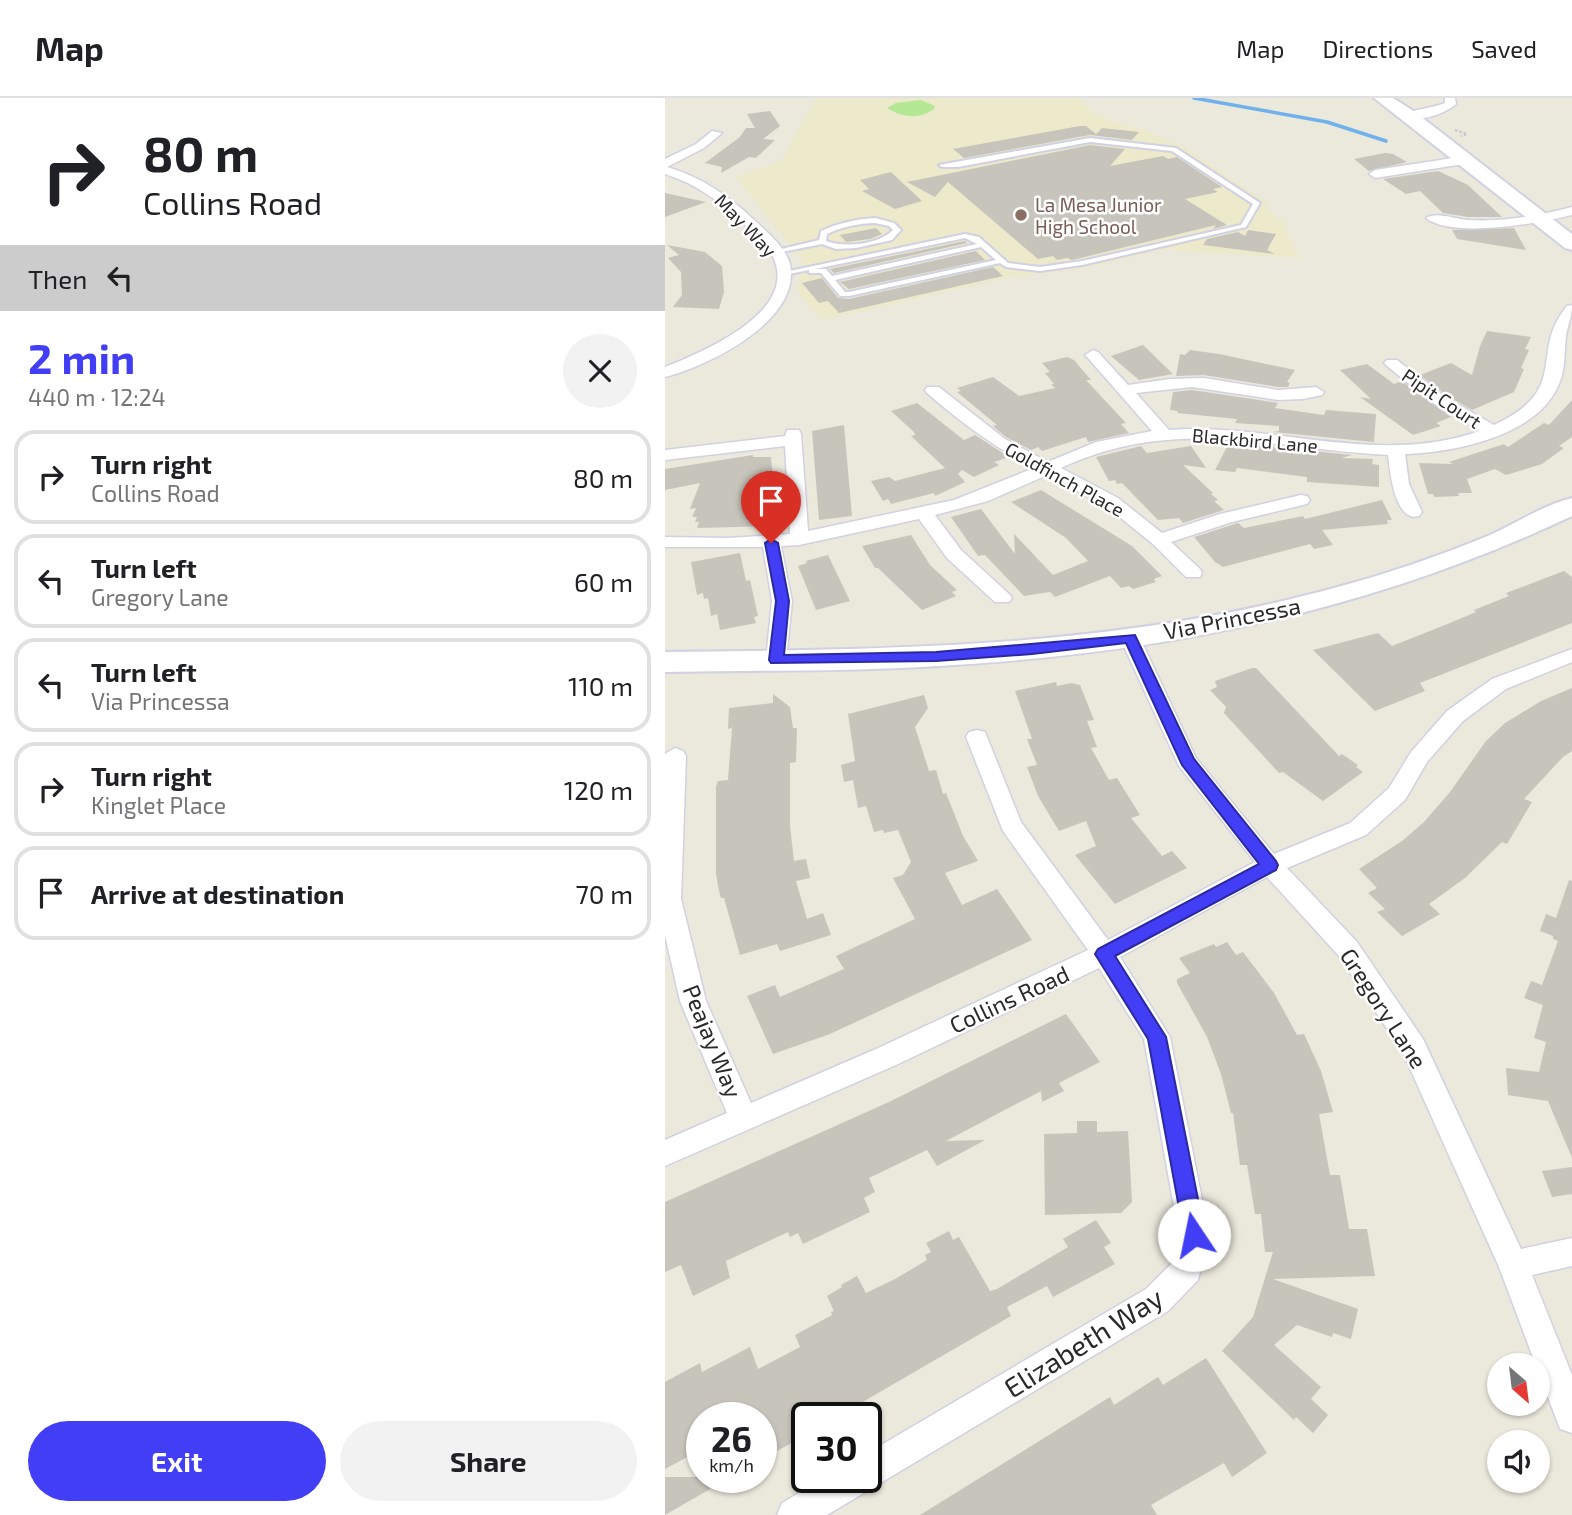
<!DOCTYPE html>
<html lang="en">
<head>
<meta charset="utf-8">
<style>
	:root { --surface:#fff; --page:#f2f2f2; --text:#202124; --muted:#757577; --line:#e0e0e0; --accent:#423ef6 }
	body { margin:0; font-family:"Exo 2",sans-serif; background:var(--page); color:var(--text); height:100vh; display:flex; flex-direction:column; font-size:26px; white-space:nowrap }
	* { box-sizing:border-box; margin:0 }
	p { font-size:23px; color:var(--muted) }
	.icon { flex:none; width:38px; height:38px; fill:none; stroke:currentColor; stroke-width:2; stroke-linecap:round; stroke-linejoin:round }
	.map { position:relative; flex:1; overflow:hidden }
	.sheet { display:flex; flex-direction:column; background:var(--surface); width:665px }
	.sheet>* { flex:none }
	.hud { background:#fff; color:var(--text); overflow:hidden }
	.needle { width:46px; rotate:152deg }
	.fabs { position:absolute; left:822px; top:1255px; display:grid; gap:14px }
	.fabs a { display:grid; place-items:center; width:63px; height:63px; border-radius:50%; background:var(--surface); box-shadow:0 2px 5px #0004; font-size:35px }
	.speed { position:absolute; left:21px; top:1304px; display:flex; gap:14px; font-size:35px; font-weight:700; text-align:center }
	.speed>* { display:grid; place-content:center; width:91px; height:91px; border-radius:50%; background:var(--surface); box-shadow:0 2px 5px #0004; line-height:1 }
	.speed small { font-size:18px; font-weight:400 }
	.speed .limit { border:4px solid #111; border-radius:10px; background:#fff; color:#111 }
	.pin { position:absolute; display:grid; place-items:center; width:60px; height:60px; color:#fff; margin:-72px -30px; border-radius:50% 50% 50% 0; rotate:-45deg; box-shadow:0 0 7px #0007 }
	.pin .icon { rotate:45deg }
	.me { position:absolute; width:77px; margin:-38px; rotate:349deg; stroke-linejoin:round; filter:drop-shadow(0 0 5px #0008) }
	.turn { display:flex; align-items:center; gap:24px; height:147px; padding:0 28px; font-size:32px }
	.turn .icon { width:91px; height:91px; stroke-width:2.5 }
	.turn b { display:block; font-size:49px; line-height:60px }
	.then { display:flex; align-items:center; height:66px; padding:0 28px; background:#0003; gap:14px; font-size:26px }
	.round { display:grid; place-items:center; flex:none; width:74px; height:74px; border-radius:37px; background:var(--page) }
	.head { display:flex; align-items:center; justify-content:space-between; height:119px; padding:0 28px }
	h1 { font-size:42px; font-weight:700; line-height:52px; color:var(--accent) }
	.action { display:flex; gap:14px; margin-top:auto; padding:14px 28px }
	.action a { flex:1; height:80px; border-radius:42px; background:var(--accent); color:#fff; font-size:28px; font-weight:700; line-height:80px; text-align:center }
	.action a+a { background:var(--page); color:var(--text) }
	ul { padding:0; list-style:none }
	li { display:flex; align-items:center; gap:21px; height:94px; margin:0 14px 10px; padding:0 14px; border:4px solid var(--line); border-radius:21px }
	li div { flex:1 }
	li b { display:block; font-size:26px }
	li em { font-style:normal }
	header { display:flex; align-items:center; gap:42px; box-sizing:border-box; height:98px; padding:0 35px; background:var(--surface); border-bottom:2px solid var(--line) }
	header strong { font-size:33px }
	nav { display:flex; gap:38px; margin-inline-start:auto; font-size:24px }
	main { display:flex; flex:1; min-height:0 }
	.map>svg:first-child { display:block }
	.education { fill:#ede9cb }
	.pitch { fill:#b4e895 }
	.lines { fill:none; stroke-linecap:round; stroke-linejoin:round }
	.stream { stroke:#70b1ec; stroke-width:3.5 }
	.building { fill:#c7c4bb }
	.lane-casing { stroke:#d1d1e2; stroke-width:4 }
	.street-casing { stroke:#d1d1e2; stroke-width:3 }
	.secondary-casing { stroke:#d1d1e2; stroke-width:4 }
	.path { stroke:#c8c8c8; stroke-width:2.5; stroke-dasharray:2.5 2; stroke-linecap:butt }
	.lane { fill:#fff; fill-rule:evenodd }
	.street { fill:#fff; fill-rule:evenodd }
	.secondary { fill:#fff; fill-rule:evenodd }
	.route { fill:#423ef6; stroke:#2b28a0; stroke-width:2 }
	.education-dot { fill:#8d6e63; stroke:#fff; stroke-width:2.5 }
	.labels { text-anchor:middle; dominant-baseline:central; stroke-width:5; stroke-linejoin:round; paint-order:stroke }
	.far-education-label { font-size:19px; fill:#785e54; stroke:#fff; text-anchor:start }
	.far-street-label { font-size:19px; fill:#2a2a2a; stroke:#fff }
	.street-label { font-size:23px; fill:#2a2a2a; stroke:#fff }
	.near-street-label { font-size:28px; fill:#2a2a2a; stroke:#fff }
</style>
</head>
<body>
<header>
<strong>Map</strong>
<nav><a>Map</a><a>Directions</a><a>Saved</a></nav>
</header>
<main>
<section class="sheet">
<div class="hud">
<div class="turn"><svg class="icon" aria-label="right" viewBox="0 0 24 24"><path d="M7 20v-9h11M14 6l5 5-5 5"/></svg><div><b>80 m</b>Collins Road</div></div>
<div class="then">Then<svg class="icon" aria-label="left" viewBox="0 0 24 24"><path d="M17 20v-9H6M10 6l-5 5 5 5"/></svg></div>
</div>
<div class="head"><div><h1>2 min</h1><p>440 m · 12:24</p></div><a class="round"><svg class="icon" aria-label="close" viewBox="0 0 24 24"><path d="M6 6l12 12M18 6L6 18"/></svg></a></div>
<ul>
<li><svg class="icon" aria-label="right" viewBox="0 0 24 24"><path d="M7 20v-9h11M14 6l5 5-5 5"/></svg><div><b>Turn right</b><p>Collins Road</p></div><em>80 m</em></li>
<li><svg class="icon" aria-label="left" viewBox="0 0 24 24"><path d="M17 20v-9H6M10 6l-5 5 5 5"/></svg><div><b>Turn left</b><p>Gregory Lane</p></div><em>60 m</em></li>
<li><svg class="icon" aria-label="left" viewBox="0 0 24 24"><path d="M17 20v-9H6M10 6l-5 5 5 5"/></svg><div><b>Turn left</b><p>Via Princessa</p></div><em>110 m</em></li>
<li><svg class="icon" aria-label="right" viewBox="0 0 24 24"><path d="M7 20v-9h11M14 6l5 5-5 5"/></svg><div><b>Turn right</b><p>Kinglet Place</p></div><em>120 m</em></li>
<li><svg class="icon" aria-label="arrive" viewBox="0 0 24 24"><path d="M6 21V4h12l-3 4 3 4H6"/></svg><div><b>Arrive at destination</b></div><em>70 m</em></li>
</ul>
<div class="action"><a>Exit</a><a>Share</a></div>
</section>
<div class="map">
<svg width="907" height="1417" viewBox="0 0 907 1417">
	<rect width="100%" height="100%" fill="#ebe8dc"/>
	<path class="education" d="M151,0H414L427,13L445,23L479,32L521,50L604,106L601,111L620,124V131L635,160L510,153L505,150L416,171L346,179L158,222L133,195L137,162L71,79L116,63Z"/>
	<path class="pitch" d="M256,2L270,8L269,11C254,22 236,19 222,10L231,5Z"/>
	<g class="lines">
		<path class="stream" d="M529,0L662,24L721,43"/>
	</g>
	<path class="building" d="M105,13L115,28L98,41L110,42L91,60L84,59L56,75L57,69L40,65L75,39L81,30H90L82,16Z
		M415,28H421L431,36L437,30L474,34L467,42L425,37L299,60L288,51Z
		M425,47L460,51L445,68L498,58L503,61L512,59L557,89L548,91L553,94L520,101L562,127L548,131L551,127L407,162L402,160L392,162L388,158L373,161L283,84L270,99L242,84Z
		M720,55L728,56L742,64L704,73L689,61Z
		M773,73L803,87L837,119H803L778,115L755,93L741,96L718,81Z
		M226,74L257,103L230,111L197,93L204,91L195,82Z
		M0,95L41,104L0,119Z
		M211,130L217,136L205,141L181,144L175,137Z
		M849,130L861,152L792,141L787,132Z
		M583,132L611,136L602,152L610,156L538,147L542,141L573,134L580,138Z
		M300,143L302,145L169,175L165,171Z
		M2,147L40,154L57,168L59,194L54,211L8,209L17,197L16,174L3,160L14,157Z
		M311,153L320,162L184,191L175,184Z
		M328,169L338,178L174,215L163,203L154,205L137,185L157,180L173,200L184,201Z
		M822,233L866,239L860,251L864,252L856,270L859,271L849,294L807,312L781,297L755,277L786,265L807,277L815,248Z
		M478,247L508,276L474,282L446,258Z
		M525,252L554,256L630,272L622,284L625,285L623,289H613L539,277L511,278L515,256L520,257Z
		M402,259L409,262L426,282H421L461,325L456,326L464,335L423,344L421,339L377,353L373,349L366,352L341,339L328,328L332,327L292,294L296,293L292,290L328,279L354,298L390,290L386,286H389L380,275L385,274L377,265Z
		M702,266L729,286L737,283L786,319L771,325L776,328L748,337L695,299L706,301L675,272Z
		M527,292L613,305L610,310L659,317L661,312L711,316L709,344L608,334L614,333V328L570,325L572,321L512,315L513,313L505,312L508,294Z
		M907,302V339L894,348L899,350L877,366L841,377L830,371L802,381L807,395H793L794,398L769,399L768,396H763L754,365L788,366L784,364L839,346L843,349L879,325L884,327Z
		M252,305L299,342L310,337L344,359L329,364L334,367L309,379L297,372L293,376L300,384L270,398L269,395L226,406L223,401L218,403L206,383L224,379L230,383L280,370L246,338L250,337L249,334L226,313Z
		M179,327L187,418L154,422L147,333Z
		M564,345L687,357L676,360L708,361L707,366L714,367V389L642,384V379L572,370L570,374L550,372Z
		M476,348L482,355L526,348L541,370L518,367L548,395L546,396L553,402L549,403L559,412L518,425L514,420L493,422L457,385L452,386L450,382L444,383L431,359Z
		M88,357V359H106L108,383L110,382V413L106,428L32,430L34,424H30L32,419H27L31,410L25,411L35,385L0,392V371Z
		M376,392L467,448L497,478L489,481L491,484L468,491L464,488L456,490L445,478L390,499L385,494L359,498L320,457L313,458L286,419L316,411L350,456L349,436L388,477L423,463L401,440L346,404Z
		M717,402L727,422H722L723,426L657,432L668,447L649,451L645,446L558,469L550,464L529,439L573,425L579,430L638,418L640,421Z
		M246,437L265,467L292,492L287,494L291,498L257,512L213,470H210L197,448Z
		M75,455L81,483L85,482L93,518L89,519L91,525L55,532L52,516L46,518L43,500L39,501L38,495L32,497L26,464Z
		M163,457L185,503L151,512L133,468L142,465L141,463Z
		M899,473L907,479V525L755,585L760,593L710,613L648,552L713,535L727,548L785,525L811,514L809,512L844,498L841,495Z
		M587,570H591L674,658L677,656L693,667L691,669L698,674L658,703L618,674L614,675L559,615L561,609L545,592L552,589L550,583Z
		M391,584L392,588L406,585L415,587L429,622L422,623L432,649L426,650L444,682L452,680L475,717L466,720L497,758L507,753L522,770L450,806L410,757L431,748L421,723L394,733L373,698L362,669L372,667L362,641H367L350,593Z
		M907,590V653L898,659L859,701L867,704L842,746L837,744L800,780L764,806L775,816L737,838L712,814L720,811L703,795L712,790L694,771L737,743L759,724L785,694L821,643L840,625L876,603Z
		M108,596L125,609L128,630H132L131,664L125,665V728L129,763L141,761L145,780L131,783L142,821L158,815L166,837L115,853L112,846L75,857L59,800H56L54,793L51,776V689L53,683L63,682L67,630L63,631L64,610L108,605Z
		M259,597L263,610L250,629L264,673L271,672L278,696L281,695L298,738L313,763L280,775L297,807L332,791L367,842L165,936L108,956L82,898L110,887L115,899L179,871L171,858L250,821L228,780L238,777L246,764L233,732L219,735L218,732L209,734L201,708L193,710L188,682L179,684L176,667L190,663L183,616Z
		M904,782L907,783V1060L883,1003L843,997L841,970L874,974L881,944L869,940L878,907L859,900L866,883L877,887L893,843L888,841V838L875,833L881,816L891,820Z
		M562,844L571,857L578,854L609,895L632,937L639,936L656,973L668,1014L654,1016L665,1077H675L684,1131H702L710,1178L608,1181L693,1211L686,1241L668,1235L667,1239L632,1227L609,1247L656,1289L646,1301L663,1317L648,1335L631,1319L629,1322L557,1253L588,1219L608,1154H600L596,1116H590L582,1067H575L568,1015H566L556,976L542,939L512,885V881L525,875L514,860L549,846L551,849Z
		M401,916L435,964L394,985L399,993L377,1004L376,993L281,1043L320,1042L272,1068L262,1052L204,1080L210,1094L199,1100L205,1114L138,1146L133,1135L125,1139L123,1134L61,1163L65,1180L28,1198L16,1167L0,1174V1104L224,1004Z
		M412,1023H432V1034L463,1033L467,1104L456,1115L380,1117L379,1036L412,1035Z
		M907,1069V1096L887,1099L877,1073Z
		M431,1122L446,1145L439,1149L450,1166L388,1199L382,1188L342,1209L346,1218L170,1320H129L137,1339L96,1362V1320H37V1351L0,1371V1284L35,1265L37,1274L85,1249L93,1271L135,1249L130,1237L167,1217L166,1214L169,1213L162,1198L177,1189L176,1187L192,1178L201,1195L232,1180L262,1162L260,1157L266,1154L261,1145L284,1133L288,1142L294,1139L325,1193L332,1191L403,1149L398,1141Z
		M541,1260L602,1355L567,1379L559,1365L486,1407L492,1417H255L445,1299L449,1307L493,1279L498,1287Z
		M0,1379H66L0,1417Z"/>
	<g class="lines">
		<g class="lane-casing">
			<path id="lane" d="M425,40L511,50L595,105L581,129L417,167L375,173L341,169L335,165L184,198H175L156,175H144V172L119,177L115,175L300,136L314,139L343,165L375,169L417,163L576,127L588,106L507,53L425,44L293,69H277L274,67ZM300,140L312,146L167,178L161,171H150ZM316,149L331,162L184,194H180L170,182Z
				M210,120L229,125L236,132L227,142L191,150L171,151L157,146L112,155L108,153L154,142L156,133C173,125 192,121 210,120ZM210,125L224,128L228,132C213,147 180,150 161,143L162,136C177,129 194,125 210,125Z"/>
		</g>
		<g class="street-casing">
			<path id="street" d="M780,0H790L791,6C780,16 752,26 738,17C747,11 766,11 780,5Z
				M47,33L57,35L39,50L2,69C36,79 63,97 88,121C101,133 120,148 125,166C137,222 44,268 0,279V269C37,254 132,215 109,161C103,148 91,138 81,128C57,105 32,86 0,76V61L31,46Z
				M801,58L805,59V65L710,80L704,76L710,72Z
				M907,109V117C875,125 787,141 761,120C770,113 791,121 803,122C838,124 873,118 907,109Z
				M907,207C907,218 903,227 901,238C899,254 901,270 894,286C873,338 790,354 740,356L744,386L757,414L754,418L748,419C729,415 725,374 723,357C605,351 509,317 396,370L453,400L497,435L555,416L636,397L642,398L645,402L642,406L567,424L506,444L535,471L537,475L535,479H521L488,446L441,408L382,377L323,403L270,417L296,452L344,496L347,500L344,504H330L282,460L254,421L134,447L116,448L127,503L121,562L118,567H104L101,562L107,503L98,449H0V439L63,440L125,436L120,348L0,362V352L120,338L122,332H134L136,336L143,433L289,402L369,370C328,348 298,326 262,295L260,292L262,289H274L340,341L383,364L431,344L487,333L423,260L420,257L428,252L433,254L463,287L505,281L539,280L613,292L651,289L659,294L657,297L638,301L613,302L527,289L471,295L504,332C606,324 715,369 814,333L768,305L722,268L719,265L722,262H732L780,299L829,327C907,291 863,255 902,208Z
				M465,534L472,536L475,540L531,660L609,756L685,725L724,690L746,654L782,613L827,581L907,551V564L841,591L798,623L762,664L740,702L701,737L622,770L692,844L758,941L856,1151L907,1140V1168L867,1177L907,1277V1335L895,1331L834,1169L738,955L674,858L602,779L455,859L505,939L544,1137L533,1182L503,1213L162,1417H112L117,1405L161,1379H201V1356L481,1191L508,1164L514,1137L479,941L434,870L231,967L0,1068V1042L62,1015L15,903L0,837V656L10,650L18,653L21,658L16,801L41,903L86,1005L211,951L423,852L338,733L301,639L304,634L312,632L320,634L356,724L443,842L590,764L514,668L455,540L458,536Z"/>
		</g>
		<g class="secondary-casing">
			<path id="secondary" d="M709,0H728L750,14L907,136V152L900,150Z
				M907,400V418C704,514 498,555 274,568C183,574 91,572 0,574V554C228,551 446,551 669,490C722,476 774,458 825,437C852,425 878,407 907,400Z"/>
		</g>
		<path class="path" d="M790,32L802,36L796,38"/>
		<use href="#lane" class="lane"/>
		<use href="#street" class="street"/>
		<use href="#secondary" class="secondary"/>
	</g>
	<path class="route" d="M106,441L113,445L124,503L119,557L271,554L470,537L529,661L611,763L613,767L611,772L450,858L501,939L540,1137L537,1144L529,1147L522,1144L519,1137L483,941L430,856L433,851L594,766L517,667L461,545L367,556L271,563L106,565L104,562L111,503L100,445Z"/>
	<circle class="education-dot" cx="356" cy="117" r="7"/>
	<g class="labels">
		<g class="far-education-label">
			<text x="370" y="106">La Mesa Junior<tspan x="370" dy="22">High School</tspan></text>
		</g>
		<g class="far-street-label">
			<text transform="translate(81 127) rotate(46)">May Way</text>
			<text transform="translate(777 300) rotate(34)">Pipit Court</text>
			<text transform="translate(590 342) rotate(5)">Blackbird Lane</text>
			<text transform="translate(400 381) rotate(29)">Goldfinch Place</text>
		</g>
		<g class="street-label">
			<text transform="translate(567 520) rotate(-11)">Via Princessa</text>
			<text transform="translate(344 901) rotate(-25)">Collins Road</text>
			<text transform="translate(719 910) rotate(57)">Gregory Lane</text>
			<text transform="translate(48 943) rotate(68)">Peajay Way</text>
		</g>
		<g class="near-street-label">
			<text transform="translate(418 1244) rotate(-32)">Elizabeth Way</text>
		</g>
	</g>
</svg>
<div class="fabs">
<a><svg class="needle" viewBox="-14 -14 28 28"><path d="M0-13l5 13h-10z" fill="#e53935"/><path d="M0 13l5-13h-10z" fill="#757577"/></svg></a>
<a><svg class="icon" aria-label="sound" viewBox="0 0 24 24"><path d="M4 9h4l5-4v14l-5-4H4zM17 9q2 3 0 6"/></svg></a>
</div>
<div class="speed"><div>26<small>km/h</small></div><div class="limit">30</div></div>
<div class="pin" style="left:106px;top:445px;background:#d93025"><svg class="icon" aria-label="arrive" viewBox="0 0 24 24"><path d="M6 21V4h12l-3 4 3 4H6"/></svg></div>
<svg class="me" style="left:529px;top:1137px" viewBox="-20 -20 40 40"><circle r="19" fill="#fff"/><path d="M0-13L10 11 0 6-10 11z" fill="#423ef6"/></svg>
</div>
</main>
</body>
</html>
